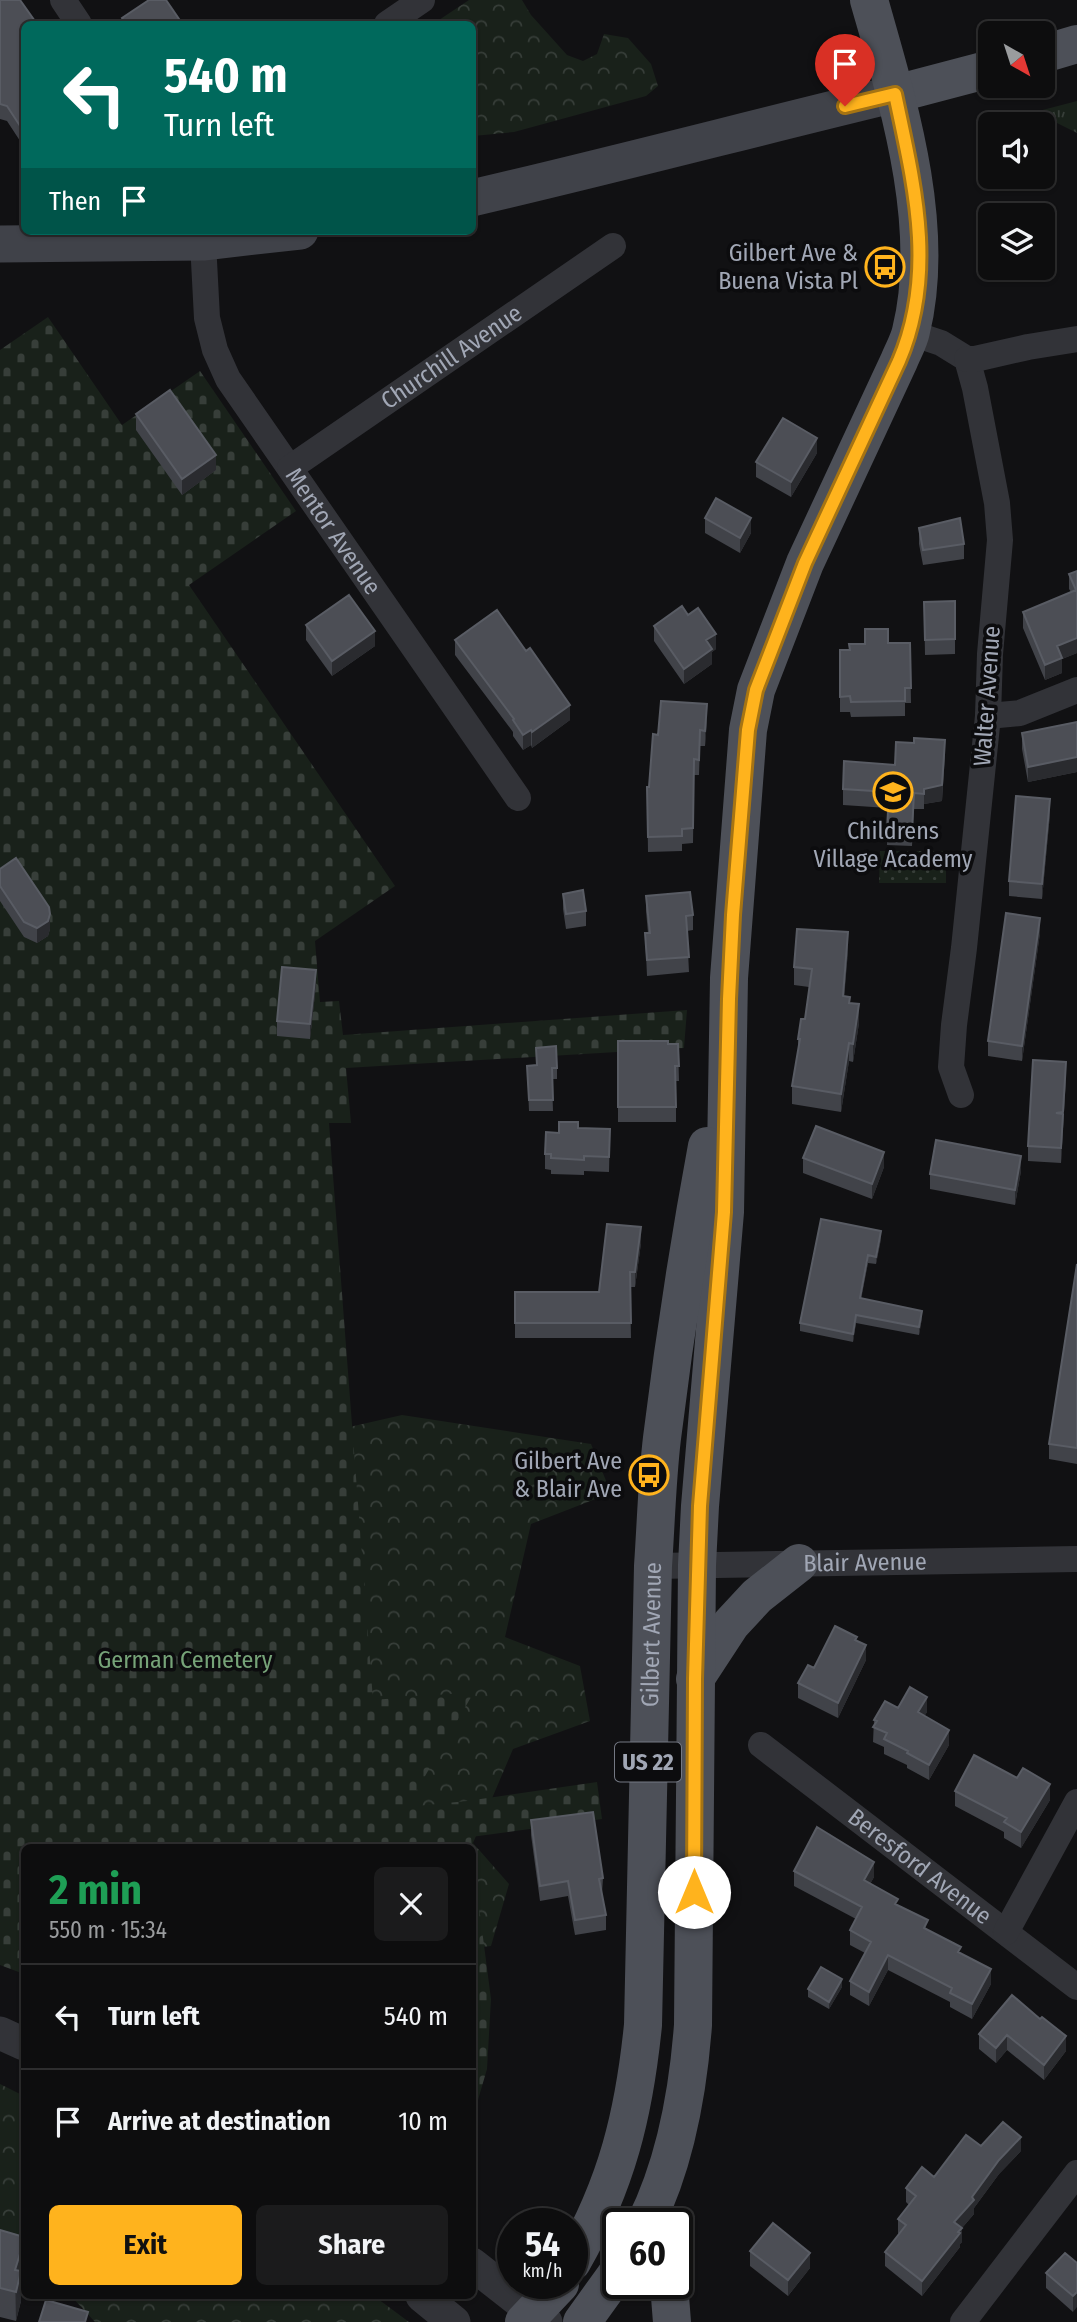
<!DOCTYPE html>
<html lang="en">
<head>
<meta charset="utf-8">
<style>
	:root { --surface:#0d0d0e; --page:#1b1b1c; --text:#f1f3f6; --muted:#9a9c9e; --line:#2d2d2e; --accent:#ffb31d }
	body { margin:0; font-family:"Fira Sans Condensed",sans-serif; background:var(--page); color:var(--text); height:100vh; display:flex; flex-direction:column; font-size:26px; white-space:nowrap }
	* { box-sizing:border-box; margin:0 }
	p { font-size:23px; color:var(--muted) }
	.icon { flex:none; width:38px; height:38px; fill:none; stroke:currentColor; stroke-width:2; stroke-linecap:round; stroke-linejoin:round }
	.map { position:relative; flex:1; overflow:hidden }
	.details { position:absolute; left:21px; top:1844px; width:455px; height:455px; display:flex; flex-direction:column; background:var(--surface); border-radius:10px; box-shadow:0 2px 5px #0004,0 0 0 2px var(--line) }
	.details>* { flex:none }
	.top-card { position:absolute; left:21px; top:21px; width:455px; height:214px; border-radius:10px; box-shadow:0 2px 5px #0004,0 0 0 2px var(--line); background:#00695c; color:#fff; overflow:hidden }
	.needle { width:46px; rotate:141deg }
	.controls { position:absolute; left:978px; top:21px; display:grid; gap:14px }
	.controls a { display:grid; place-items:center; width:77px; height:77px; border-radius:10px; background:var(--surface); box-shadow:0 2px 5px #0004,0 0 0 2px var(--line); font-size:35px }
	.speed { position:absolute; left:497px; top:2208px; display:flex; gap:14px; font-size:35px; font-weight:700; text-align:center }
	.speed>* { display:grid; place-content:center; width:91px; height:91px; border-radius:50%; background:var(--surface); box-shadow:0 2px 5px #0004,0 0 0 2px var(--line); line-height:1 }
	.speed small { font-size:18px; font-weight:400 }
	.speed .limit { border:4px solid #111; border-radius:10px; background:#fff; color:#111 }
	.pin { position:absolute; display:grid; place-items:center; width:60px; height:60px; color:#fff; margin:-72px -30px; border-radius:50% 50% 50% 0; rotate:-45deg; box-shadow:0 0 7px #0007 }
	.pin .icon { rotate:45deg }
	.me { position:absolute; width:77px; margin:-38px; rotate:0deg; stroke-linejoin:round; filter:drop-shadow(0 0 5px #0008) }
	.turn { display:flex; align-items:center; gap:24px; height:147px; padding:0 28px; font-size:32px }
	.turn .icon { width:91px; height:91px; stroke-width:2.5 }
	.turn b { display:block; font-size:49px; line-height:60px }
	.then { display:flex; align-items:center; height:66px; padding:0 28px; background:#0003; gap:14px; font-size:26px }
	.round { display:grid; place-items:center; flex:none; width:74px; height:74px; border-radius:10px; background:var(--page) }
	.overview { display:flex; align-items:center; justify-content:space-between; height:119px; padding:0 28px }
	h1 { font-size:42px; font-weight:700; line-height:52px; color:#1e9e55 }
	.primary-button { display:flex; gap:14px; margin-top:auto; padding:14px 28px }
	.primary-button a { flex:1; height:80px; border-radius:10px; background:var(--accent); color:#111; font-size:28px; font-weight:700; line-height:80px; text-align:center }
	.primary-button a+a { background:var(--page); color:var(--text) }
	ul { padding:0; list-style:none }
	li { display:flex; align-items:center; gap:21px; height:105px; padding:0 28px; border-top:2px solid var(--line) }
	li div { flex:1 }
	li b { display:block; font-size:26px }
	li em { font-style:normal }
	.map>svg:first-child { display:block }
	.grass { fill:url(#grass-tufts) }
	.forest { fill:url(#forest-crowns) }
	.cemetery { fill:url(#cemetery-stones) }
	.park { fill:url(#park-dots) }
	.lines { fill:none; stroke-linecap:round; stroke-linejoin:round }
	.minor { stroke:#323338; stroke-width:26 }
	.tertiary { stroke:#323338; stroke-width:33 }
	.secondary { stroke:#404249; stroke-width:37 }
	.primary { stroke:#4d5058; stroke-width:38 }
	.wall { fill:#414349 }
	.shaded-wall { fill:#2a2b2f }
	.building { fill:#4c4e55; stroke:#595c64; stroke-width:2 }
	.route-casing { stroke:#a67413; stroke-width:18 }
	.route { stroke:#ffb31d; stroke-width:12 }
	.labels { text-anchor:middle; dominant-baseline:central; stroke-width:7; stroke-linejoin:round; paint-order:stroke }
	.shield { fill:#0c0c0e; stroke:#747883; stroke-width:2 }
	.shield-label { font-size:23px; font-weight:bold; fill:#a1a7b5 }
	.poi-label { font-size:24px; fill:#a1a7b5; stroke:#0c0c0e; text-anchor:end }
	.street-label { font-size:24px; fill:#a1a7b5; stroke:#0c0c0e }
	.park-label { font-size:24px; fill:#76a378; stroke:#0c0c0e }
</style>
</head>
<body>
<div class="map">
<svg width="1077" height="2322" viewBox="0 0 1077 2322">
	<defs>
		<pattern id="grass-tufts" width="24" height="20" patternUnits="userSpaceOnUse" patternTransform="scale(1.75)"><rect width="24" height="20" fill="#19211a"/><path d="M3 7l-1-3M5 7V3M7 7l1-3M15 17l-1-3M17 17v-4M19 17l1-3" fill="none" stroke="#373e39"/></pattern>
		<pattern id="forest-crowns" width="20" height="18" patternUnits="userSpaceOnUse" patternTransform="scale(1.75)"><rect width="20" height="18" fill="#19211a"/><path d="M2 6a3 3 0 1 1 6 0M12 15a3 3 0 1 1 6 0" fill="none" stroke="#373e39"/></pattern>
		<pattern id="cemetery-stones" width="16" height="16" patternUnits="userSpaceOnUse" patternTransform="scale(1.75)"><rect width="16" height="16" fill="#19211a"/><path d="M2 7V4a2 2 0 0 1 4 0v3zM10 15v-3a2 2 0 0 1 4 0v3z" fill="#373e39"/></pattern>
		<pattern id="park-dots" width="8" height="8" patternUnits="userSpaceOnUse" patternTransform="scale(1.75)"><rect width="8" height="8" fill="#19211a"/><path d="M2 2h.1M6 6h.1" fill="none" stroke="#373e39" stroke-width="1.8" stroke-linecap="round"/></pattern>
	</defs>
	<rect width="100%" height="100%" fill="#111113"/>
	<path class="grass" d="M1077,101V133L1035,112Z"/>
	<path class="forest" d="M469,0H522L531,15L567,55L583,61L597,54L604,34L628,38L651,64L658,86L646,96L514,132L473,136L472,24H433Z
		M402,1415L591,1444L611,1493L531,1524L505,1637L580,1666L590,1721L513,1749L473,1843L509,1884L491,1946L473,1948L472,1848H379L332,1431Z
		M0,2084L24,2096V2257L0,2248Z
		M71,2296H374L409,2322H95Z"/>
	<path class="cemetery" d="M48,317L122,425L200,371L296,511L189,585L395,886L315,941L320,1002L339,1001L343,1035L687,1010L684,1048L346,1068L351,1123H329L373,1700L474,1692L407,1807L467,1801L597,1782L602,1819L471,1837L472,1848H24V1974L0,1965V350Z
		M472,1853L491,1999L487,2069L473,2117Z"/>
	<path class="park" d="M880,851H946V883H879Z"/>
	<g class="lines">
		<g class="minor">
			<path d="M63,0L79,24"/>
			<path d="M387,24L422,0"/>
			<path id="s1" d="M203,242L207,318L215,350L228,379L518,798"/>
			<path d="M911,333L941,343L967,359L975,388L997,503L1000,540L990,654L988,716L964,948L954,1025L951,1067L961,1095"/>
			<path d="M967,359H975L1028,347L1077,339"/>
			<path id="s2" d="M290,468L613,246"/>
			<path d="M988,716L1020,713L1077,690"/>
			<path id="s3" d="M653,1566L1077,1559"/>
			<path id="s4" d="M761,1745L1077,1987"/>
			<path d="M1006,1932L1077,1802"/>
			<path d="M963,2322L1077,2173"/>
		</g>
		<path class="tertiary" d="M0,2033L24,2044
			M472,2264L546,2322
			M422,2296L454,2322"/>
		<path class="secondary" d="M472,198C614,165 754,128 895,94
			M0,244L203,242L300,231"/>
		<g class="primary">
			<path d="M1043,54L1077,44"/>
			<path d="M895,94L990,69"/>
			<path d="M695,1679L731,1624L757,1596L799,1563"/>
			<path d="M645,2224C675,2164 688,2092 693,2025L697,1565L700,1506L725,1212L729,978L748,730L756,690L805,563L899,361C903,351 909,341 911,331C937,226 898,102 869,0"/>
			<path id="s5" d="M572,2262C617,2184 634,2114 643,2025L653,1566C656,1523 657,1480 662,1438C674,1340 689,1243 707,1146"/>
			<path d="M669,2284L672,2322"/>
			<path d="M524,2322L560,2284"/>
			<path d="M582,2322L618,2272"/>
		</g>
	</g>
	<path class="wall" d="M0,0L24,24V147L7,121L0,119Z
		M136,414L216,470L182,495L136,430Z
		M817,453L791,497L756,477V462Z
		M705,518L751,533L740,553L705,533Z
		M919,528L964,544V559L923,565L919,544Z
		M1077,571V653L1062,659V673L1045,680L1023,628V612L1071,592L1069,589V574Z
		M955,601V654L925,655L924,602Z
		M688,615L716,649L712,652V664L684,684L654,641V626Z
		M306,625L375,646L332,676L306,640Z
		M455,640L570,720L532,748L531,745L523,750L513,736V732L455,655Z
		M888,643H910L911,703H905V716L851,717L850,712H840V650H850Z
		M707,720L705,746H700L699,775H694L693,843L682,844V851L648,852L647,787H649L658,735Z
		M1077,722V772L1028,782L1022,749V733Z
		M945,755L942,801L924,804V809H914L912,846L887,845L888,808L843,805V789L895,765Z
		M1050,814L1042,899L1009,896V881Z
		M0,869L50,929L48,936L37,943L24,937L0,901Z
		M563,894L586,911V926L566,929L563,909Z
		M646,896L693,915V930L687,931L689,972L647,976L645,933H648L646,911Z
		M1040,933L1022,1061L988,1056V1041Z
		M848,951L844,996L850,1003L859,1023L853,1062L849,1061L841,1112L792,1104V1086L798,1053V1039L805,1019L809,987L794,985V967Z
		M316,985L310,1039L277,1036V1021Z
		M618,1041L668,1044H678L679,1081H676V1122H618Z
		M536,1048L557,1068V1079H552L553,1111H529L527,1066L537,1065Z
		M1066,1077L1061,1163L1028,1161V1146Z
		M578,1128L610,1129L609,1172L584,1171V1175L551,1174V1170L545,1169V1154L559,1133Z
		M803,1158L884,1167L872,1199L803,1173Z
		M1021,1171L1015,1205L930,1189V1174Z
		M881,1239L876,1264L868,1263L861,1298L922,1318L919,1335L856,1323L853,1342L800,1331V1323Z
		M641,1243L635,1287H630L631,1338H515V1292H599Z
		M1077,1264V1464L1049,1459V1444Z
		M857,1641L866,1660L838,1718L798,1698V1683L814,1668Z
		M898,1708L927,1712L924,1716L949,1745L929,1780L907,1768V1765L884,1754V1747L873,1742L874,1720Z
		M955,1791L1050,1800L1021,1848L1004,1838V1832L955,1806Z
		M531,1820L603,1878L602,1893L606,1915V1930L575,1935L568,1896L540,1901L531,1835Z
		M794,1871L874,1877L870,1884L898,1905L928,1930L961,1954L991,1984L972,2019L950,2007V2002L888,1970L869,2006L850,1995V1981L865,1953L850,1945V1930L856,1919L794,1886Z
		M842,1987L829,2009L808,1997V1989Z
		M1012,1995L1066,2051L1044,2080L1007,2050L996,2063L979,2049V2034Z
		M1021,2151L999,2174L974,2208V2214L962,2228V2242L960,2244V2247L922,2296L885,2266V2252L899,2234L898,2233V2219L909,2205L906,2202V2188L934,2177Z
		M0,2230L24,2237V2270L21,2280V2301L16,2321L0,2317Z
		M750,2251L810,2268L788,2296L750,2266Z
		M1077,2263L1073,2312L1046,2288V2273Z"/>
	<path class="shaded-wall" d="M817,438V453L791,497V482Z
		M216,455V470L182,495V479Z
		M751,518V533L740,553V538Z
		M375,631V646L332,676V661Z
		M716,634V649L712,652V664L684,684V669L706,640Z
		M1077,638V653L1062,659V673L1045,680V665L1057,646Z
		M707,704V720L705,746V731Z
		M570,705V720L532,748V732Z
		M531,730V745L523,750V735Z
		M945,740L942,801L924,804V789Z
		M1077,757V772L1028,782V767Z
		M1050,799V814L1042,899V884Z
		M50,914V929L48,936L37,943V928Z
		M1040,918V933L1022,1061V1046Z
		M848,932V951L843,1014V996Z
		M316,970V985L310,1039V1024Z
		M859,1004V1023L853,1062V1044Z
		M849,1043V1061L841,1112V1094Z
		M1066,1062V1077L1061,1163V1148Z
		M884,1152V1167L872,1199V1184Z
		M1021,1156V1171L1015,1205V1190Z
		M641,1227V1243L635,1287V1272Z
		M881,1231V1239L876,1264V1257Z
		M868,1255V1263L860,1306V1298Z
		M922,1311V1318L919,1335V1327Z
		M856,1315V1323L853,1342V1334Z
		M866,1645V1660L838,1718V1703Z
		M927,1697V1712L918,1728V1712Z
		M949,1730V1745L929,1780V1765Z
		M1050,1784V1800L1021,1848V1832Z
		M874,1862V1877L864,1895V1880Z
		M888,1955V1970L869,2006V1992Z
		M991,1969V1984L972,2019V2004Z
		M842,1979V1987L829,2009V2002Z
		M1007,2035V2050L996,2063V2048Z
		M1066,2036V2051L1044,2080V2065Z
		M1021,2137V2151L999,2174L974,2208V2214L962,2228V2242L960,2244V2247L922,2296V2281L954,2222L999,2160Z
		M24,2241V2270L21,2280V2301L16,2321L15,2270Z
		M810,2253V2268L788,2296V2280Z
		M1077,2292V2307L1073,2312V2296Z"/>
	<path class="building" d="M0,0H20L37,24H24V132L7,106L0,104Z
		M149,0H166L179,19L171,24H126L122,18Z
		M170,390L216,455L182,479L136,414Z
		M783,418L817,438L791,482L756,462Z
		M716,498L751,518L740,538L705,518Z
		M960,518L964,544L923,550L919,528Z
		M1077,571V638L1057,646L1062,658L1045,665L1023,612L1076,590L1069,574Z
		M349,595L375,631L332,661L306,625Z
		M955,601V639L925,640L924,602Z
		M682,606L688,615L698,608L716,634L706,640L712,649L684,669L654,626Z
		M497,610L526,651L530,648L570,705L532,732L531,730L523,735L513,720L514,719L455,640Z
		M865,629H888V643H910L911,688H905V701L851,702L850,696L840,697V650H850L849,644H865Z
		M661,701L707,704L705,731L700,730L699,760L694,759L693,828L682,829V836L648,837L647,787H649L653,734L658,735Z
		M1077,722V757L1028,767L1022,733Z
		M914,738L945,740L942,785L924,789V794L914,793L912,831L887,830L889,792L843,789L844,761L895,765L896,742L914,743Z
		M1016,796L1050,799L1042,884L1009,881Z
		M16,858L49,907L50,914L48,921L37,928L24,922L0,886V869Z
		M583,890L586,911L566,914L563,894Z
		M690,892L693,915L686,916L689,957L647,960L645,933H650L646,896Z
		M1006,913L1040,918L1022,1046L988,1041Z
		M797,929L848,932L843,996L850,997L849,1003L859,1004L853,1044L849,1043L841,1094L792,1086L800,1039H798L801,1019H805L812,969L794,967Z
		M282,967L316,970L310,1024L277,1021Z
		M618,1041H668V1044H678L679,1066H675L676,1107H618Z
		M556,1046L557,1068H552L553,1100H529L527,1066L537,1065L536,1048Z
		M1033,1060L1066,1062L1063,1112L1056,1113L1063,1114L1061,1148L1028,1146Z
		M559,1122H578V1128L610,1129L609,1157L584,1156V1160L551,1158V1154H545L546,1132L559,1133Z
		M816,1126L884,1152L872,1184L803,1158Z
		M936,1140L1021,1156L1015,1190L930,1174Z
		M821,1219L881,1231L876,1257L868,1255L860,1298L922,1311L919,1327L856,1315L853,1334L800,1323Z
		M607,1224L641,1227L635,1272H630L631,1323H515V1292H599Z
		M1077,1264V1448L1049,1444Z
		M835,1626L857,1637L855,1640L866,1645L838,1703L798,1683L808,1665L814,1668Z
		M910,1687L927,1697L918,1712L949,1730L929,1765L907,1753L908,1751L884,1739L887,1733L873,1727L877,1721L874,1720L885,1701L898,1708Z
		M974,1755L1017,1778L1023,1768L1050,1784L1021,1832L1004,1822L1007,1818L955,1791Z
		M593,1812L603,1878L599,1879L606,1915L575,1920L568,1881L540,1886L531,1820Z
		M817,1827L874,1862L864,1880L898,1899L895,1904L928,1920L924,1928L961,1947L958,1952L991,1969L972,2004L950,1993L952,1988L888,1955L869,1992L850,1981L871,1942L850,1930L862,1907L794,1871Z
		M821,1967L842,1979L829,2002L808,1989Z
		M1012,1995L1040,2019L1042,2017L1066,2036L1044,2065L1007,2035L996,2048L979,2034Z
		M1003,2122L1021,2137L999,2160L972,2197L974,2200L954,2222L962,2228L958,2232L960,2233L922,2281L885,2252L906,2225L898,2219L916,2196L906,2188L922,2167L934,2177L966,2135L981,2146Z
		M773,2223L810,2253L788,2280L750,2251Z
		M0,2230L24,2237V2241L15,2270L21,2271L16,2292L0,2288Z
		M1065,2253L1077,2263V2292L1073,2296L1046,2273Z
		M46,2300L88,2312L85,2322H39Z"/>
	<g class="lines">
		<g class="route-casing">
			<path id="route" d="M694,1892L695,1679L700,1506L724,1212L729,999L733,915L748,730L756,690L805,563L899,361C937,272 914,184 895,94L845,106"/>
		</g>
		<use href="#route" class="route"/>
	</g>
	<defs>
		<g id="bus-ring" transform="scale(2.0125)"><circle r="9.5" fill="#0c0c0e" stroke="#ffb31d" stroke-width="1.5"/><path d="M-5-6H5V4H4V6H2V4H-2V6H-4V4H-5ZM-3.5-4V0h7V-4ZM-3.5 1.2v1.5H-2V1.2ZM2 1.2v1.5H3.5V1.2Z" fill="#ffb31d"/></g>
		<g id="school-ring" transform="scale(2.0125)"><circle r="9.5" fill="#0c0c0e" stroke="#ffb31d" stroke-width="1.5"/><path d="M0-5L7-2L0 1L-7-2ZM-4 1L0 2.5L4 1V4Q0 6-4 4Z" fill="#ffb31d"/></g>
	</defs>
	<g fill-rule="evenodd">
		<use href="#bus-ring" x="885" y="267"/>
		<use href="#school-ring" x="893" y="792"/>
		<use href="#bus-ring" x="649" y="1475"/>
	</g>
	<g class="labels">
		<rect class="shield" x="615" y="1742.5" width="66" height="39" rx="5"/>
		<g class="shield-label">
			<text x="648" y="1762">US 22</text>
		</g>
		<g class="poi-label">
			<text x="858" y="253">Gilbert Ave &amp;<tspan x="858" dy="28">Buena Vista Pl</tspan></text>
			<text x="893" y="831" text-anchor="middle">Childrens<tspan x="893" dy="28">Village Academy</tspan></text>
			<text x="622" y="1461">Gilbert Ave<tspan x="622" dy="28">&amp; Blair Ave</tspan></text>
		</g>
		<g class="street-label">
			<text stroke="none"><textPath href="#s2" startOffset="196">Churchill Avenue</textPath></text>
			<text stroke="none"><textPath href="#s1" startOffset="326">Mentor Avenue</textPath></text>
			<text transform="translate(987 696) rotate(-86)">Walter Avenue</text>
			<text stroke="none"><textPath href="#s3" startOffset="212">Blair Avenue</textPath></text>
			<text stroke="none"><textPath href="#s5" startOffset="640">Gilbert Avenue</textPath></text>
			<text stroke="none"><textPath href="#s4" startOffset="200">Beresford Avenue</textPath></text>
		</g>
		<g class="park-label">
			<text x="185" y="1660">German Cemetery</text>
		</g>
	</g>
</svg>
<div class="controls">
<a><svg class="needle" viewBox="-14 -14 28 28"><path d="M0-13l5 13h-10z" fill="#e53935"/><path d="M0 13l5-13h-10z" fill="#9a9c9e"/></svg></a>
<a><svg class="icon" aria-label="sound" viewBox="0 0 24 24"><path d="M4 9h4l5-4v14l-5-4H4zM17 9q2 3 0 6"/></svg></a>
<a><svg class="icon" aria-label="layers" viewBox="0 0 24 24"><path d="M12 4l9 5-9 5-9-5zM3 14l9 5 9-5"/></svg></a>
</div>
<div class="speed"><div>54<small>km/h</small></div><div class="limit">60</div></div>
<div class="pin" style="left:845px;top:106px;background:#d93025"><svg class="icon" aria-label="arrive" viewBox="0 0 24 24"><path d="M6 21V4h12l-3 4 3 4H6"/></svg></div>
<svg class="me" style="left:694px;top:1892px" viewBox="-20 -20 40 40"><circle r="19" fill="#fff"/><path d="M0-13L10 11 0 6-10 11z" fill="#ffb31d"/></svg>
<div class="top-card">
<div class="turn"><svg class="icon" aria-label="left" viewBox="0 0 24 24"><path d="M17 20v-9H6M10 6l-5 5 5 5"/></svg><div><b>540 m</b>Turn left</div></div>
<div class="then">Then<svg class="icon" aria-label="arrive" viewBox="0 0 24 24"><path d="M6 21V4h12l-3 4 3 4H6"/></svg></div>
</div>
<section class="details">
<div class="overview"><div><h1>2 min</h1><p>550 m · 15:34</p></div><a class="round"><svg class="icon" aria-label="close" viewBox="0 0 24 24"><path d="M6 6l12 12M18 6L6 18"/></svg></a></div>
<ul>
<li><svg class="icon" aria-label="left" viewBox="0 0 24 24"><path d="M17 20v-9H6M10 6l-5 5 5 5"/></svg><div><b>Turn left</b></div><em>540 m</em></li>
<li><svg class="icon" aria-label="arrive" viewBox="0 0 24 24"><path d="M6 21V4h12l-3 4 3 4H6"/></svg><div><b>Arrive at destination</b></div><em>10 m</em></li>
</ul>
<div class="primary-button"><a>Exit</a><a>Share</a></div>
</section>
</div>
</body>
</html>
